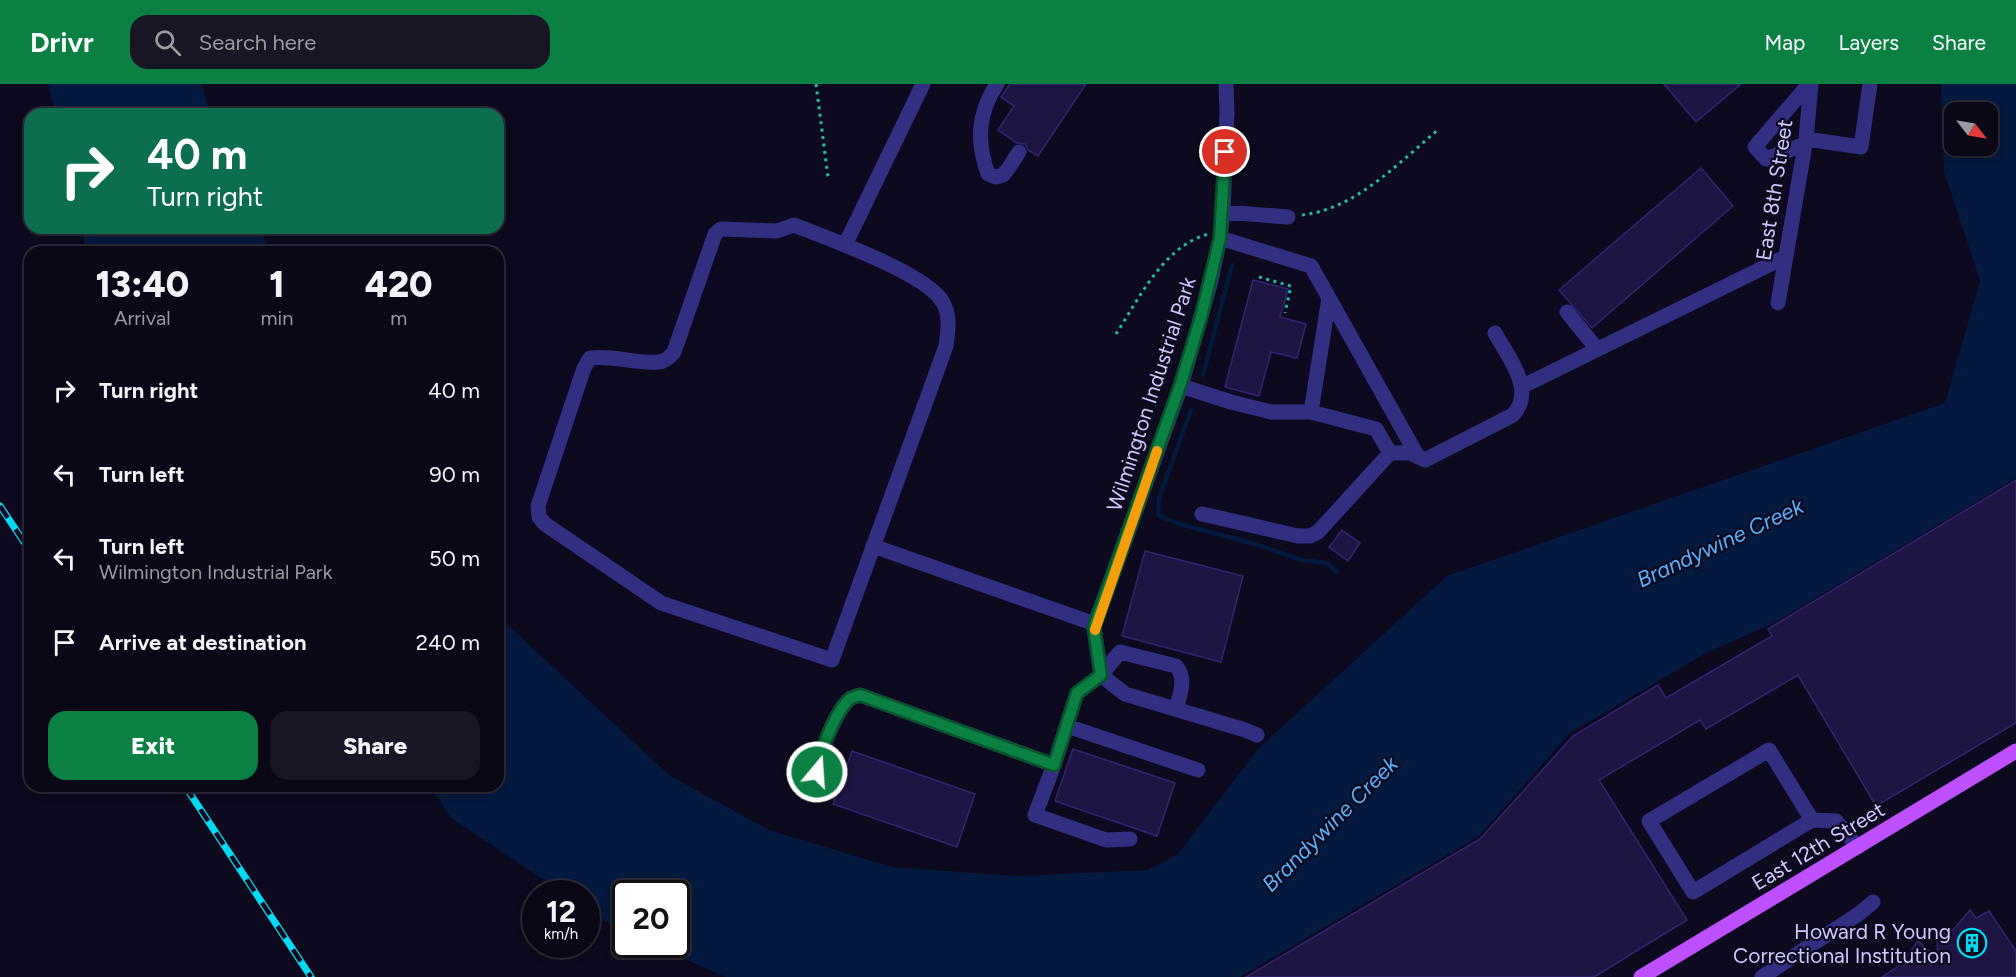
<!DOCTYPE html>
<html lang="en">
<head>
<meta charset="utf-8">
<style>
	:root { --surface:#0a0817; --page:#181624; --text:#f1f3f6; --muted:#999aa1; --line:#2a2936; --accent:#0b8043 }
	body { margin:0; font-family:Figtree,sans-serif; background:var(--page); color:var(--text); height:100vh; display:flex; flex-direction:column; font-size:22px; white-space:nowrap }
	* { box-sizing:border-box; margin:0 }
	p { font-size:20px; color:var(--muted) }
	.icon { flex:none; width:33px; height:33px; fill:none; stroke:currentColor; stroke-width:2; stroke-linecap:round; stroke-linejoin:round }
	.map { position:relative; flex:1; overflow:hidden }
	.drawer { position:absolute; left:24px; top:162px; width:480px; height:546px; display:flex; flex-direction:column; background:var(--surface); border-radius:18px; box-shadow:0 3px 9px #0003,0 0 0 2px var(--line) }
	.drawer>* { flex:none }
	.top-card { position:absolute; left:24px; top:24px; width:480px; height:126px; border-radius:18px; box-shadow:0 3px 9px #0003,0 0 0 2px var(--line); background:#0b6e4f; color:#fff; overflow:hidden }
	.needle { width:39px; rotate:121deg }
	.fabs { position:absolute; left:1944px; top:18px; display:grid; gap:12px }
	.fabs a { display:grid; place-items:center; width:54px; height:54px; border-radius:12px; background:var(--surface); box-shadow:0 3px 9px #0003,0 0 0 2px var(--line); font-size:30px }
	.speed { position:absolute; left:522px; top:796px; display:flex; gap:12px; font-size:30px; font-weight:700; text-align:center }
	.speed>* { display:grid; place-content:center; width:78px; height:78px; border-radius:50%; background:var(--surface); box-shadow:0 3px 9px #0003,0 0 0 2px var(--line); line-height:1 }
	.speed small { font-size:15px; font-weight:400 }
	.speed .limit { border:3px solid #111; border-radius:9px; background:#fff; color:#111 }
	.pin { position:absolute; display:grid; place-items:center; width:51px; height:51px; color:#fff; margin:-26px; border:3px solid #fff; border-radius:50%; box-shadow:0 2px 6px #0007 }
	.me { position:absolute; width:66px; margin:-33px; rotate:18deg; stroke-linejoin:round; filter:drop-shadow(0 0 4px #0008) }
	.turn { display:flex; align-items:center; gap:21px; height:126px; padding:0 24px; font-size:27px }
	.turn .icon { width:78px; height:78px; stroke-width:2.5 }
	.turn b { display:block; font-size:42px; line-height:51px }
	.eta { display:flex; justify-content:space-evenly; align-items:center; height:102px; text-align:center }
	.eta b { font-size:36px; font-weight:800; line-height:42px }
	.action { display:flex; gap:12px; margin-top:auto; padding:12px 24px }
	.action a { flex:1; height:69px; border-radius:18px; background:var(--accent); color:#fff; font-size:24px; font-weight:800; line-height:69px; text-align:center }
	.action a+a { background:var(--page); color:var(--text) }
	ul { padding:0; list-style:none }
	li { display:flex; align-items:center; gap:18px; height:84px; padding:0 24px }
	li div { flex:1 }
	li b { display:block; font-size:22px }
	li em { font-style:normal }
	header { display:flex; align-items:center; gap:36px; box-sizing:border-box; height:84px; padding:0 30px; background:var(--accent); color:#fff }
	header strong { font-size:28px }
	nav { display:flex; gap:33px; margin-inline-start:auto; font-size:21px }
	.search { width:420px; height:54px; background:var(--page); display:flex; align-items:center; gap:15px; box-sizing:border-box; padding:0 21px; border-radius:18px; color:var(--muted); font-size:22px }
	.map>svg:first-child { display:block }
	.water { fill:#04193e; fill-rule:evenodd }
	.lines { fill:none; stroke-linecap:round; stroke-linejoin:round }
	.stream { stroke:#04193e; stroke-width:4.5 }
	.building { fill:#1d1442; stroke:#322371; stroke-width:1.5 }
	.path { stroke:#20bbb2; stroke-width:3; stroke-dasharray:3 4.5; stroke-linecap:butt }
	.minor { stroke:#322f83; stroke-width:15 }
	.major { stroke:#bd4fff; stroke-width:15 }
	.rail-casing { stroke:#00dbf3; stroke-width:7 }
	.rail { stroke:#0d0a1f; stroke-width:4.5; stroke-dasharray:14; stroke-linecap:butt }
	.route-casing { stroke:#07532c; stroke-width:15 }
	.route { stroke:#0b8043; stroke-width:10 }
	.slow { stroke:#f59e0b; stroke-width:10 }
	.labels { text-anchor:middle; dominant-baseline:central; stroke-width:4.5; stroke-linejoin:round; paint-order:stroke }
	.street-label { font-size:21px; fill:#cec8ff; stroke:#0d0a1f }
	.poi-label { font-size:21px; fill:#cec8ff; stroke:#0d0a1f; text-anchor:end }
	.water-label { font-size:22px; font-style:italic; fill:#56b1ff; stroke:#0d0a1f }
</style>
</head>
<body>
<header>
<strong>Drivr</strong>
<div class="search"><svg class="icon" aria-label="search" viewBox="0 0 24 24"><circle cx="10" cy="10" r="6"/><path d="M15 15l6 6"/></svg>Search here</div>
<nav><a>Map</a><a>Layers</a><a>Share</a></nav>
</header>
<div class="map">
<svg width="2016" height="893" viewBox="0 0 2016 893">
	<rect width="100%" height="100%" fill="#0d0a1f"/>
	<path class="water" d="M48,0H201L211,30H55Z
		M1941,0H2016V394L1774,539L1706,569L1570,649L1479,752L1240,893H726L652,861H676V810H626L625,850L587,824L586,810H565L451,734L430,702H498V532L669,691L769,746L892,783L1019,792L1148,786L1177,771L1259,664L1447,492L1945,319L1980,197L1944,87ZM1954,28H1988V62H1954Z
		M81,144H259L271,168H87Z"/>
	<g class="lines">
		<path class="stream" d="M1203,291L1232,181
			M1191,326L1159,414L1158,431L1176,439L1255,460L1302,476L1327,479L1337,488"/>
	</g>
	<path class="building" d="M1010,0H1086L1038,72L1028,66L1025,60L1017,59L998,46L1014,22L1001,13Z
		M1664,0H1741L1696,38Z
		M1701,84L1733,122L1592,244L1559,206Z
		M1253,196L1288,205L1280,233L1306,240L1297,274L1271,268L1259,312L1225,303Z
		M2016,396V639L1876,722L1798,591L1706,645L1700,636L1599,696L1687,836L1594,893H1246L1480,755L1573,652L1658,601L1666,614L1772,552L1768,545Z
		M1342,446L1360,459L1348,477L1329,463Z
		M1145,467L1243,492L1221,578L1122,552Z
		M1073,665L1175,699L1157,752L1055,717Z
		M852,667L975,710L957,763L833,720L838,706L844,700L843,692Z
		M1970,826L1976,834L1989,827L2016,867V893H1882L1900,881L1918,857L1938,875L1937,853L1953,846Z"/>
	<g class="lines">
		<path class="path" d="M816,0L828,93
			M1302,131C1356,125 1398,79 1439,45
			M1259,193L1291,202L1285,229
			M1116,250C1140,213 1163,163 1208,150"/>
		<path class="minor" d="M997,0C978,29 976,57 988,90L996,93L1003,91L1008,85L1019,68
			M1806,55L1861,63L1870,0
			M1805,60L1766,75L1755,63L1809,0
			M1223,128L1288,133
			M794,141C827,154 925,189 942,217C951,231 948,247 946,262L832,576L661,519L545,440L539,433L538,422L584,284L590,274C613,271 636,280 658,278C665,278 670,273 674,268L715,150L721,145L777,147Z
			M1220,154L1311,182L1329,214L1311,328
			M845,161L923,0
			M1329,214L1418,373
			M1778,219L1806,55L1811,0
			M1567,228L1597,265
			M1181,302L1231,318L1271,328H1311L1376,345L1390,369L1318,448L1310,452H1298L1202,430
			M1523,302L1785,173
			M1390,369H1410L1425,376L1513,331C1536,306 1508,273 1495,249
			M873,462L1095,540
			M1101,591L1094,544L1095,540L1181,302L1211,197L1220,154L1223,128L1227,28L1226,0
			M1101,591L1125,610L1245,646L1257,651
			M1067,642L1198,686
			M835,697L822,693L817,688C819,670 836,625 851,614C852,614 859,611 860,611L1054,681
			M1812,736L1693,808L1649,737L1769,666L1812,736L1836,737L1858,763
			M1130,755L1106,756L1035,731L1054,681L1077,609L1101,591L1120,568L1176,582C1187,595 1180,610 1176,625
			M1762,893L1860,829L1873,818"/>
		<path class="major" d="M1641,893L2016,667"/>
		<g class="rail-casing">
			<path id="rail" d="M0,422L30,467
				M185,702L311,893"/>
		</g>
		<use href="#rail" class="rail"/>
	</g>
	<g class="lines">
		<g class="route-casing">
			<path id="route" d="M817,688C819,670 836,625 851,614C852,614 859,611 860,611L1054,681L1077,609L1101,591L1094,544L1095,540L1180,302L1201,233L1220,154L1225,68"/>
		</g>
		<use href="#route" class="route"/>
		<path class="slow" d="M1095,546L1157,367"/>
	</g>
	<defs>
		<g id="building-ring" transform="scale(1.5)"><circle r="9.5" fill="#0d0a1f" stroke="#00dbf3" stroke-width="1.5"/><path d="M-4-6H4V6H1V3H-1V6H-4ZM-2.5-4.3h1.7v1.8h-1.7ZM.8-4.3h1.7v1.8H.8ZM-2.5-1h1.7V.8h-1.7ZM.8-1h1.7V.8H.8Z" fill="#00dbf3"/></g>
	</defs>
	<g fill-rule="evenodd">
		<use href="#building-ring" x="1972" y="859"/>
	</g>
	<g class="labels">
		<g class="street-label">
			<text transform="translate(1774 106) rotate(-81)">East 8th Street</text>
			<text transform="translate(1151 310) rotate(-72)">Wilmington Industrial Park</text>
			<text transform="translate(1818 762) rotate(-31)">East 12th Street</text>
		</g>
		<g class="poi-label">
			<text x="1951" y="847">Howard R Young<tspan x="1951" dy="24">Correctional Institution</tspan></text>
		</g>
		<g class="water-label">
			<text transform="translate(1720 459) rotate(-25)">Brandywine Creek</text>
			<text transform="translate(1330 740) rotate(-45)">Brandywine Creek</text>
		</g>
	</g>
</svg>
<div class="fabs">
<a><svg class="needle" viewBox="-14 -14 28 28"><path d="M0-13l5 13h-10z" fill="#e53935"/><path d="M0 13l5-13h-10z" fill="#999aa1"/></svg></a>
</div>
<div class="speed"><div>12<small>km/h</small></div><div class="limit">20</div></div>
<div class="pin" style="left:1225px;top:68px;background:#d93025"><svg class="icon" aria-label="arrive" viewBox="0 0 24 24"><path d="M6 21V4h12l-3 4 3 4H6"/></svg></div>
<svg class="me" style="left:817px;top:688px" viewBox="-20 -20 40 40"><circle r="17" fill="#0b8043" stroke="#fff" stroke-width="3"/><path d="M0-11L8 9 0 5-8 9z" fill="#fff"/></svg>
<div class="top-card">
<div class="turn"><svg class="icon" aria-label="right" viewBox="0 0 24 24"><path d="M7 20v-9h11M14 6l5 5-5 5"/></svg><div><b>40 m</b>Turn right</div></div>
</div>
<section class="drawer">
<div class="eta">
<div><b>13:40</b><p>Arrival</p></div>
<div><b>1</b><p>min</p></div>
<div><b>420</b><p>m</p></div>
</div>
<ul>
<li><svg class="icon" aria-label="right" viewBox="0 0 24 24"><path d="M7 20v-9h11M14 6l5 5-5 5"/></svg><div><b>Turn right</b></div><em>40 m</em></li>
<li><svg class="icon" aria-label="left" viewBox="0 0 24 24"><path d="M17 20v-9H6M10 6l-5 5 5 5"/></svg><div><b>Turn left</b></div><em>90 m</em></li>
<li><svg class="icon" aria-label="left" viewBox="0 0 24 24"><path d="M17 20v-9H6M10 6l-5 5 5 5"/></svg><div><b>Turn left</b><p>Wilmington Industrial Park</p></div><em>50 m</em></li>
<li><svg class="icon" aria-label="arrive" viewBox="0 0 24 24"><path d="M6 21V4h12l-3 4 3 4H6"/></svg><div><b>Arrive at destination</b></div><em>240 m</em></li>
</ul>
<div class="action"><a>Exit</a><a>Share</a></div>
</section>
</div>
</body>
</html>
